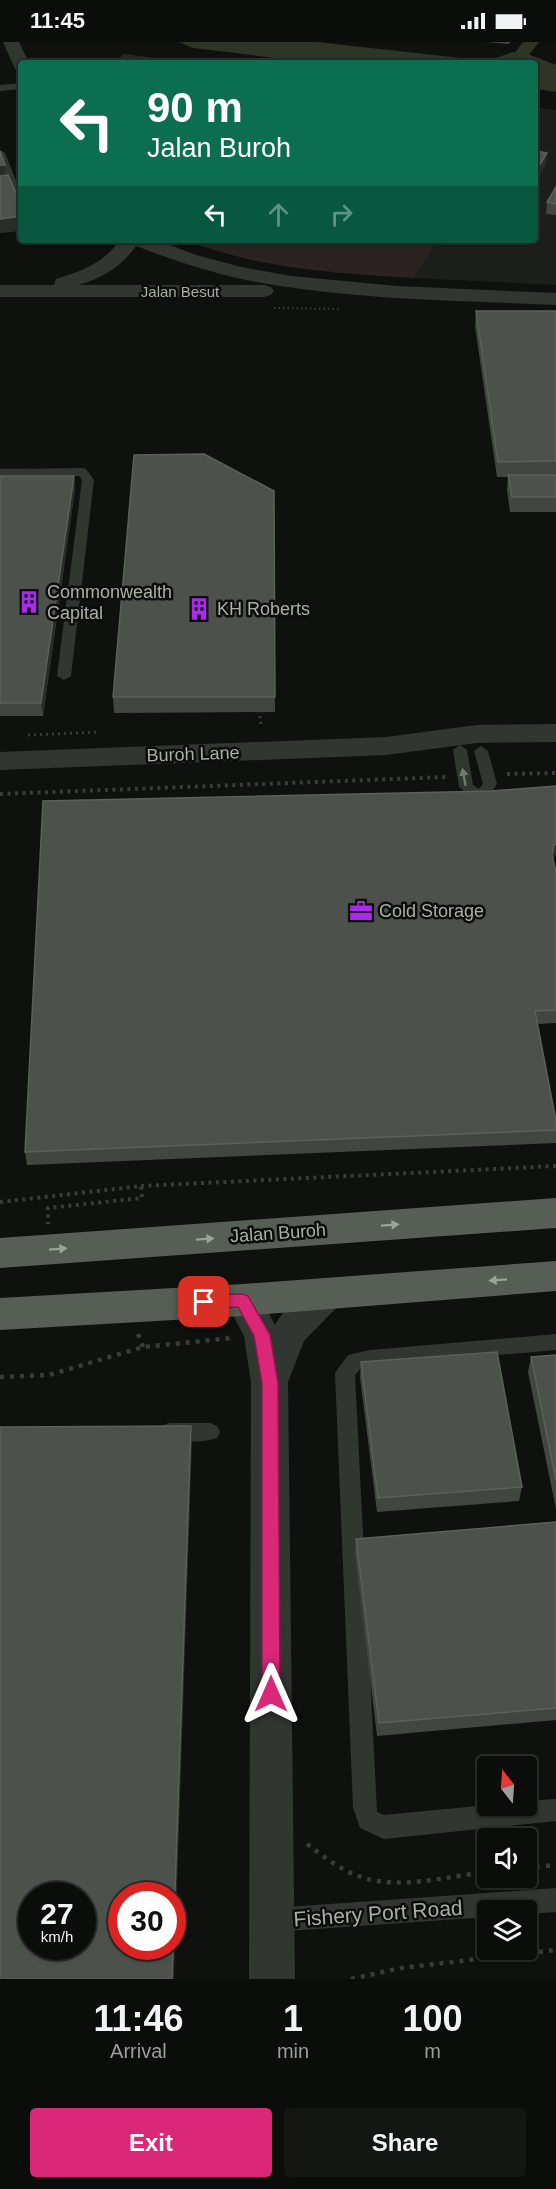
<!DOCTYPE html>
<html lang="en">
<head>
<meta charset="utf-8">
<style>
	:root { --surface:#0b0d0b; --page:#141614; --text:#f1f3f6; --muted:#9a9c9d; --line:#2b2d2c; --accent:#db2777 }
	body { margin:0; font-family:Arial,sans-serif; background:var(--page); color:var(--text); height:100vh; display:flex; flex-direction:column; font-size:22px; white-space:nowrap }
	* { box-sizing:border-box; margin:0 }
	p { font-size:20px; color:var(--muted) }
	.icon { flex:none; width:33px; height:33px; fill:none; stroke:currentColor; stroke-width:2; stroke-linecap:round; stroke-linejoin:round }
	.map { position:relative; height:1937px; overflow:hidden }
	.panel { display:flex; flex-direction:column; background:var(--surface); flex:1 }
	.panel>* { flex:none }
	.guide { position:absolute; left:18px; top:18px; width:520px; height:183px; border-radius:6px; box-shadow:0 2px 4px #0004,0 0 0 2px var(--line); background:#0b6e4f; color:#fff; overflow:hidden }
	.needle { width:39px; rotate:343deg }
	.buttons { position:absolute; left:477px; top:1714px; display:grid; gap:12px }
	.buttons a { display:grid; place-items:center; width:60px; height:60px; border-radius:6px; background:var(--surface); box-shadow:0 2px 4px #0004,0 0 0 2px var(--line); font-size:30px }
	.speed { position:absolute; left:18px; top:1840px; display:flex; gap:12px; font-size:30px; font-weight:700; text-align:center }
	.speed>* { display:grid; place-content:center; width:78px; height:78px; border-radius:50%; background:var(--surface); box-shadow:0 2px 4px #0004,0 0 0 2px var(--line); line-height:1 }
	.speed small { font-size:15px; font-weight:400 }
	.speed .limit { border:9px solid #d22; background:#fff; color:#111 }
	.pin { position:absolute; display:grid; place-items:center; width:51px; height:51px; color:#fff; margin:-26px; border-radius:12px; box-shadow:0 3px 9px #0006 }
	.me { position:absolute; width:66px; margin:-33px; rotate:0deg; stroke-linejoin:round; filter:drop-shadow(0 0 4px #0008) }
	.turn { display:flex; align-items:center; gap:21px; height:126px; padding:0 30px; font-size:27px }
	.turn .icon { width:78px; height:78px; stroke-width:2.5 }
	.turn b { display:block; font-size:42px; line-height:51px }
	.lanes { display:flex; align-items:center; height:57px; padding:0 30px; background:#0003; justify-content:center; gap:30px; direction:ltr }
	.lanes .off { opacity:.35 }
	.eta { display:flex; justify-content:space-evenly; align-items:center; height:102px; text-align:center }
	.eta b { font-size:36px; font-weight:700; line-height:42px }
	.cta { display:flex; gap:12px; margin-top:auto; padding:12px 30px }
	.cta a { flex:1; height:69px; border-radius:6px; background:var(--accent); color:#fff; font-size:24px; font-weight:700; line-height:69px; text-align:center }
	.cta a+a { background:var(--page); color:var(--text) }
	.status { display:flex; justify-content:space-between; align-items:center; height:42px; padding:0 30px; background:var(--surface); direction:ltr }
	.status svg { height:16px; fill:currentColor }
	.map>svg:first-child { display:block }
	.built { fill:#1c1e1c }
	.green { fill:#2b2322 }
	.water { fill:#2e3426 }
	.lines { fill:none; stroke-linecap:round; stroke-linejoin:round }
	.canal { fill:#2e3426; fill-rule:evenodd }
	.path-far3 { stroke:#383d37; stroke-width:2; stroke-dasharray:1.5 3; stroke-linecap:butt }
	.path-far2 { stroke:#383d37; stroke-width:3; stroke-dasharray:2 4; stroke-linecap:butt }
	.path-far1 { stroke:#383d37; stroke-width:4; stroke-dasharray:3 4.5; stroke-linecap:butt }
	.path { stroke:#383d37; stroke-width:4.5; stroke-dasharray:4 6; stroke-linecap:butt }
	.service { fill:#313631; fill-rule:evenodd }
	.minor { fill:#313631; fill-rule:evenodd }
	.trunk { fill:#565e55; fill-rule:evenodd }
	.wall { fill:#424640 }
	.shaded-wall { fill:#292c28 }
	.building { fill:#4c524b; stroke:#5a6158; stroke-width:1.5; fill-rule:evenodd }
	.oneway { fill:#717a6f }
	.oneway2 { fill:#9aa596 }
	.route { fill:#db2777; stroke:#8e194d; stroke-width:1.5 }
	.labels { text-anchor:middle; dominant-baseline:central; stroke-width:5; stroke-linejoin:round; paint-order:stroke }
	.far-street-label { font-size:15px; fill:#a6b2a1; stroke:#0b0c0b }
	.poi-label { font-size:18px; fill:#a6b2a1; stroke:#0b0c0b; text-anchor:start }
	.street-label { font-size:18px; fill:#a6b2a1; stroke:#0b0c0b }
	.near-street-label { font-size:21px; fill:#a6b2a1; stroke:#0b0c0b }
</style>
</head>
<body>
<div class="status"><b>11:45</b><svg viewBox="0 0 49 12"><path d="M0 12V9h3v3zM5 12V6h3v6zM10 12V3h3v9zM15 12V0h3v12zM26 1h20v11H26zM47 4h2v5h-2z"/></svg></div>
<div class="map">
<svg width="556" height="1937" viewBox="0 0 556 1937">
	<rect width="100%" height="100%" fill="#0f110f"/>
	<path class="built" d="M536,65L556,68V243L414,236L438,198H536Z"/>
	<path class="green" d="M124,12L193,21H114Z
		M186,198H438L414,236C337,231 258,227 186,198Z"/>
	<path class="water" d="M179,0H317L488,19L513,10L528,12L556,23V50L536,47V21H317L193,6Z"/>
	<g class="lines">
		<path class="canal" d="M523,0H539L523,21H507Z"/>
		<path class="path-far3" d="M274,266L341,267"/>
		<path class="path-far2" d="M260,674L261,685
			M28,693L98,690"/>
		<path class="path-far1" d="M507,732L556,731
			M0,752L446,735
			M141,1144L556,1124
			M0,1160L141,1144L142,1156L48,1166V1182"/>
		<path class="path" d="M138,1292L143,1305
			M0,1335L49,1333L143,1305L231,1296
			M307,1802C323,1814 339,1827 358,1834C398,1849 447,1834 488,1830
			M526,1826L556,1823
			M351,1937L401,1926L556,1908"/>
		<path class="service" d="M21,41V47L0,49V43Z
			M0,108L5,111L21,151V167L16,164L0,123Z
			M82,426L86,427L94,438L71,634L64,638L57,634L82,438L79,434L0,435V427Z
			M460,703L467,708L473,743L479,747L483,742L474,709L481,704L488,709L497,742L488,755L490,762L488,765H478L474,757L459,745L453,708Z
			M556,1292V1308L370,1324L361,1326L355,1333L377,1770L384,1773L488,1763L526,1764V1759L556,1757V1779L384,1797L360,1786L353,1765L335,1331L348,1313L370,1308Z
			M169,1381H210L217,1384L220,1390L217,1396C203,1401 176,1401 162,1396L159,1390L162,1384Z
			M556,1846V1870L526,1872V1869H488V1875L273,1890L265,1886L261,1878L265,1870L273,1866Z"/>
		<path class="minor" d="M3,0H19L29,21H21V28L15,27Z
			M120,198H157L196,213L241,225L291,234L397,244L556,251V263C451,258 345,258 241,237C205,229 170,217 136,204C121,225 104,235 79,243H264L271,245L274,249L271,253L264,255H0V243H54L56,237C82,229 104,221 120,198Z
			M556,682V700L477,701L386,713L0,728V710L386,695L477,683Z
			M327,1236L340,1240L345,1251L340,1262L304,1299L288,1340L295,1937H249L251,1341L244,1294L225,1258L230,1247L243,1243L256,1247L275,1283C287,1263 305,1244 327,1236Z"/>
		<path class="trunk" d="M556,1156V1186L0,1226V1196Z
			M556,1219V1249L243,1274L0,1288V1256L243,1242Z"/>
	</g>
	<path class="wall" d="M487,0H510L509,2Z
		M556,145V173L546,172L547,160Z
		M477,198H501L499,201Z
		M476,269H556V470H510L507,448L508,435H497L475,284Z
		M0,434H74L75,447L43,674H0Z
		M274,449L275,670L114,671L113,655Z
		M556,744V813L553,816L556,830V981L537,982L556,1079V1101L27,1123L25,1110Z
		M556,1313V1467L528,1330L531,1315Z
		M361,1320L522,1445L519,1459L377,1470L360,1335Z
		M556,1480V1678L377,1694L355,1511L356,1497Z"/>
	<path class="shaded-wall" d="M547,111L546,122L536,139V129Z
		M0,123H5L6,136L0,137Z
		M21,174V189L0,191V177Z
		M74,434L75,447L43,674L41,661Z
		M556,802V813L552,816V813L554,803Z
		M191,1384L192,1399L174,1937H172Z"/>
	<path class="building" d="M0,109L5,123H0Z
		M536,109L547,111L536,129Z
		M8,133L21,162V174L0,177V134Z
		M556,145V162L547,160Z
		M476,269H556V419L498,420Z
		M204,412L274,449L275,655H113L134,413Z
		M508,433H556V455H512Z
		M0,434H74L41,661H0Z
		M556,744V802L554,803L552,813L556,830V968L535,969L556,1079V1088L25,1110L43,759L492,749Z
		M497,1310L522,1445L378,1456L361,1320Z
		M556,1313V1438L531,1315Z
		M191,1384L172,1937H0V1385ZM32,1854H82V1905H32ZM122,1854H172V1905H122Z
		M556,1480V1666L379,1681L356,1497Z"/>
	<defs><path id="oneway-solid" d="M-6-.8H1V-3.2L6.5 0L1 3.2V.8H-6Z" transform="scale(1.5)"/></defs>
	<use class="oneway" href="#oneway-solid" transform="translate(464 735) rotate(-100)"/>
	<g class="oneway2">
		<use href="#oneway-solid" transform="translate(390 1183) rotate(-4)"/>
		<use href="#oneway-solid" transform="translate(205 1197) rotate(-4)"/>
		<use href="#oneway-solid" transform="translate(58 1207) rotate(-4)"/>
		<use href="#oneway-solid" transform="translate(498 1238) rotate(176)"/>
	</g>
	<path class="route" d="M243,1252L248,1254L270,1293L278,1341L280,1652L277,1658L271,1661L264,1658L262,1652V1341L254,1294L238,1265L204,1267L198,1265L196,1260L198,1255L204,1253Z"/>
	<defs>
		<g id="building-bare" transform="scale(1.8)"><path d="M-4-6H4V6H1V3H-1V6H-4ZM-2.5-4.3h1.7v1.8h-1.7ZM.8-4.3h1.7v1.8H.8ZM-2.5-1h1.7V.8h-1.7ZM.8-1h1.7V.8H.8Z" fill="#aa2aee" stroke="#0b0c0b" stroke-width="2.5" paint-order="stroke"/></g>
		<g id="office-bare" transform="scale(1.8)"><path d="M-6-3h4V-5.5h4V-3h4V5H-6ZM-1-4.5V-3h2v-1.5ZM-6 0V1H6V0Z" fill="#aa2aee" stroke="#0b0c0b" stroke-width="2.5" paint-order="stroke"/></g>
	</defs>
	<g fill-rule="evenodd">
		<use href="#building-bare" x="29" y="560"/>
		<use href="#building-bare" x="199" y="567"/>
		<use href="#office-bare" x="361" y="869"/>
	</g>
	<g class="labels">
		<g class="far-street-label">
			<text x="180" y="249">Jalan Besut</text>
		</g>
		<g class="poi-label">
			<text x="47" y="550">Commonwealth<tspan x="47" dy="21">Capital</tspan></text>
			<text x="217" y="567">KH Roberts</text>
			<text x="379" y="869">Cold Storage</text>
		</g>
		<g class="street-label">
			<text transform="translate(193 712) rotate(-2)">Buroh Lane</text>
			<text transform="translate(278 1191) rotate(-4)">Jalan Buroh</text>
		</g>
		<g class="near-street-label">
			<text transform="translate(378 1871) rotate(-4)">Fishery Port Road</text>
		</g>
	</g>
</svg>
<div class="buttons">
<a><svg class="needle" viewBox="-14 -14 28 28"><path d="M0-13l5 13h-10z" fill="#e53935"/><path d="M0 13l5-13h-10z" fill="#9a9c9d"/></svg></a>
<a><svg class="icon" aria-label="sound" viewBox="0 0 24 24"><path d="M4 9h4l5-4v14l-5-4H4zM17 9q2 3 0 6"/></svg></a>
<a><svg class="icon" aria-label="layers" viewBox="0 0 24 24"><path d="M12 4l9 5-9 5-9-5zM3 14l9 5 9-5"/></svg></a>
</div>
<div class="speed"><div>27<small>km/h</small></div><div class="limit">30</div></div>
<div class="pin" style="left:204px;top:1260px;background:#d93025"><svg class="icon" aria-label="arrive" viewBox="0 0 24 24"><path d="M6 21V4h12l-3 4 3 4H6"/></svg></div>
<svg class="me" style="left:271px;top:1652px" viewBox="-20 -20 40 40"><path d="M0-17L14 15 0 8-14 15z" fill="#db2777" stroke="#fff" stroke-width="4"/></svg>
<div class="guide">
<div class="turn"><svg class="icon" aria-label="left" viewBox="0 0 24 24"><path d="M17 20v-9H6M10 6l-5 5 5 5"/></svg><div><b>90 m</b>Jalan Buroh</div></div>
<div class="lanes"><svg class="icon" aria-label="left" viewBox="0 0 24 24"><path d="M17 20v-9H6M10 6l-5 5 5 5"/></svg><svg class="icon off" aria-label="ahead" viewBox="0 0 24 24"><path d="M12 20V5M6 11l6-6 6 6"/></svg><svg class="icon off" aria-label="right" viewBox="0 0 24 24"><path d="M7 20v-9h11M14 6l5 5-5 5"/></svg></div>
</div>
</div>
<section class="panel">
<div class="eta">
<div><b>11:46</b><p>Arrival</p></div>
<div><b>1</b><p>min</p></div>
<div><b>100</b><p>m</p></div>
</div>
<div class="cta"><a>Exit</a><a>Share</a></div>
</section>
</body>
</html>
